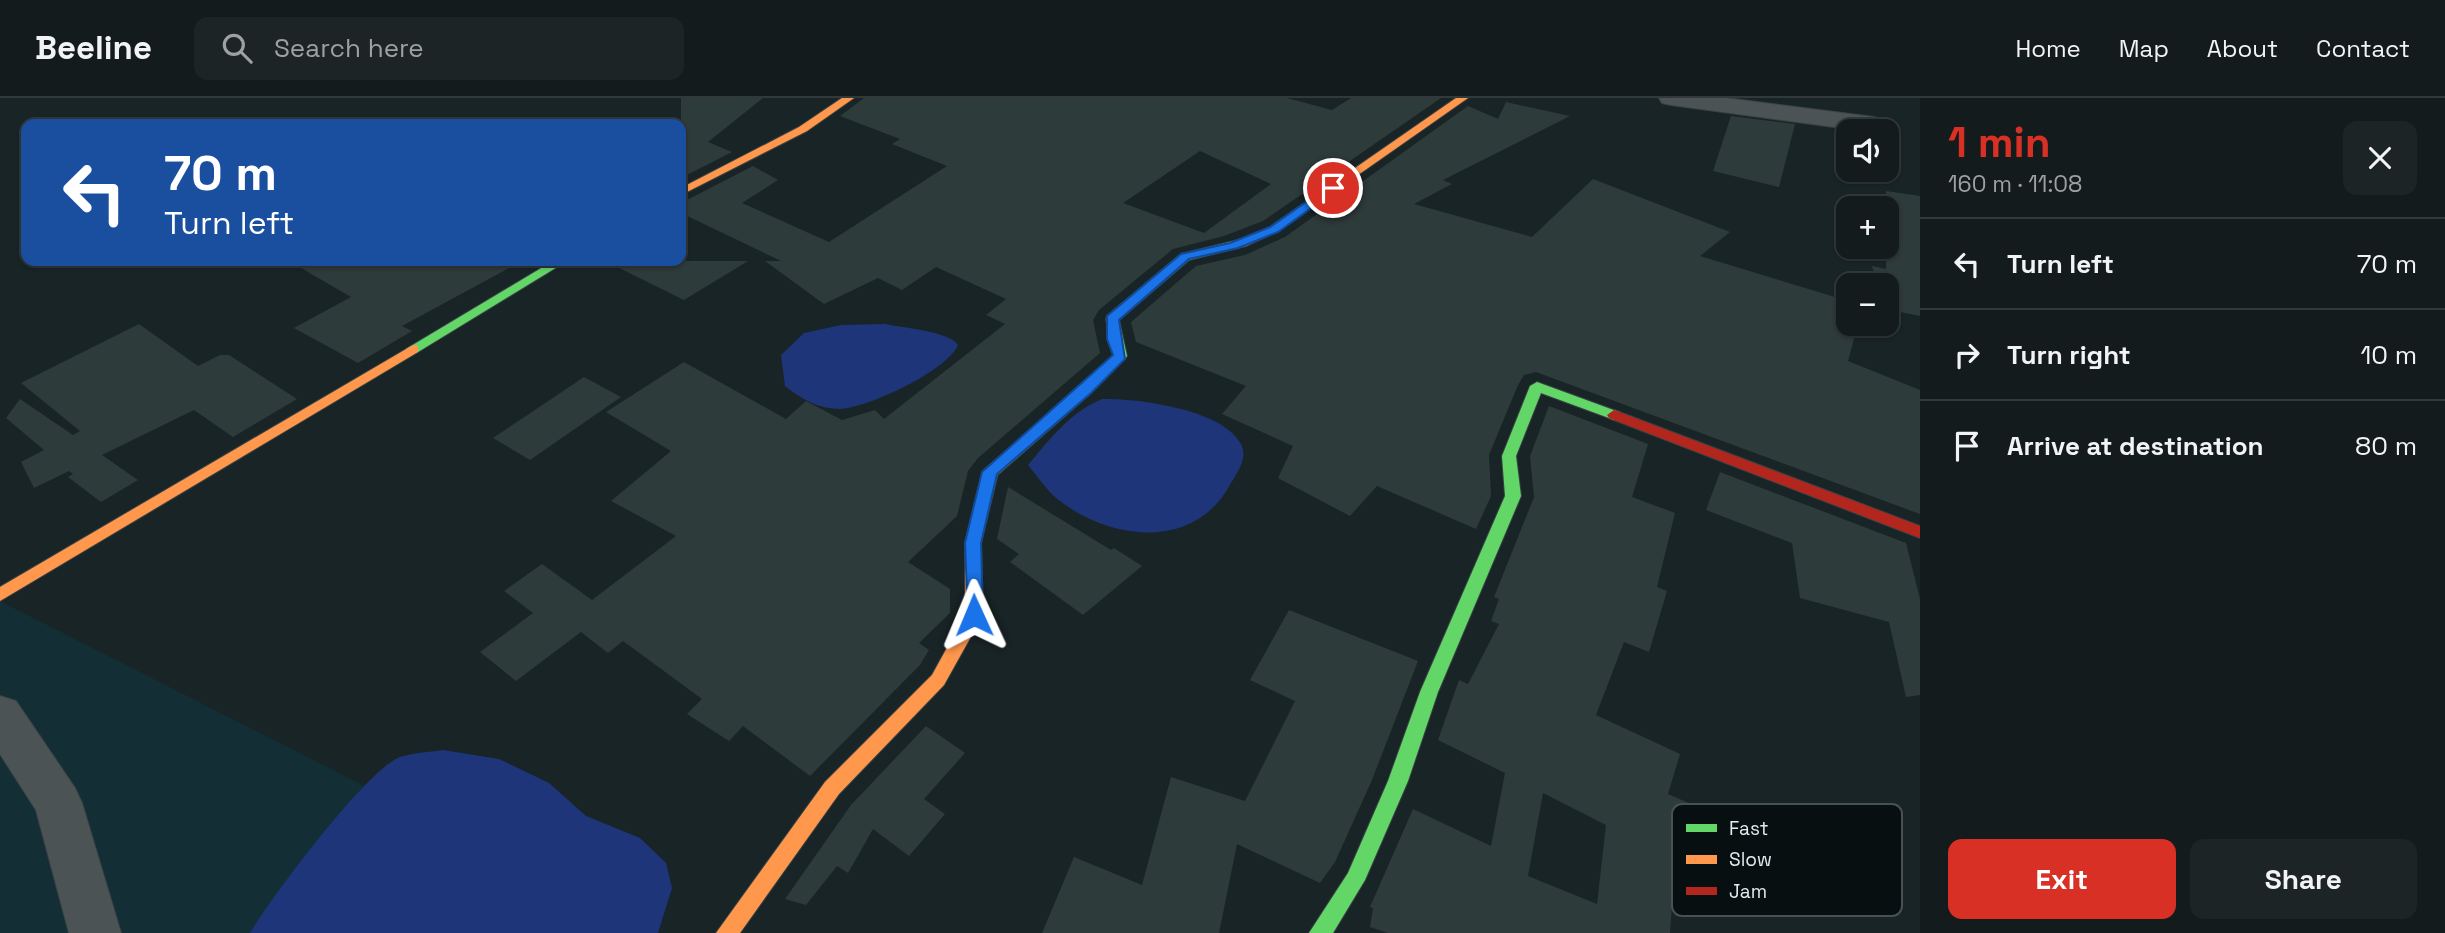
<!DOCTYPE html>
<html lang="en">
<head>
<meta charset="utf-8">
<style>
	:root { --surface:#131b1c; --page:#1c2425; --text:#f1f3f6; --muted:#9da1a3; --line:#32393b; --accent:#d93025 }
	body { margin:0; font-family:"Space Grotesk",sans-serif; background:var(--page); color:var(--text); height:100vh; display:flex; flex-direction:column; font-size:26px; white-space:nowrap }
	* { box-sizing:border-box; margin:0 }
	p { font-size:23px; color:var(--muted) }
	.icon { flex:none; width:38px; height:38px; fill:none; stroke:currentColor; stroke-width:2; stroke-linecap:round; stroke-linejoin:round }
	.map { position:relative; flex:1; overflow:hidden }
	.sheet { display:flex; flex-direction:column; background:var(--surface); width:525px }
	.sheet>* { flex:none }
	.guide { position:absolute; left:21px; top:21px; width:665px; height:147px; border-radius:14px; box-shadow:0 2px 5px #0004,0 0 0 2px var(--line); background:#1a4fa0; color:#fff; overflow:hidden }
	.buttons { position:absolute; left:1836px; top:21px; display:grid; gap:14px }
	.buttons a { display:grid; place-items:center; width:63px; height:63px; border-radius:14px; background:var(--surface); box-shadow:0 2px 5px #0004,0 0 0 2px var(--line); font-size:35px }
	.pin { position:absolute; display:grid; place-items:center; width:60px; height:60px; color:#fff; margin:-30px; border:4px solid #fff; border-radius:50%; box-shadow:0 2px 7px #0007 }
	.me { position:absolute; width:77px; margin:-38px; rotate:359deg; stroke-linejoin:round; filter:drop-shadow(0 0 5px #0008) }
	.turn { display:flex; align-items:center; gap:24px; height:147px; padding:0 28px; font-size:32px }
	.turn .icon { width:91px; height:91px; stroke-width:2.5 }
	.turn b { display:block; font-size:49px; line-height:60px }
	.round { display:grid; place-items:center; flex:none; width:74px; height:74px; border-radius:14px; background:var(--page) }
	.summary { display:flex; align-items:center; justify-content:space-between; height:119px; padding:0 28px }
	h1 { font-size:42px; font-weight:700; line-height:52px; color:var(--accent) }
	.action { display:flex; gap:14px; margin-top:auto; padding:14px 28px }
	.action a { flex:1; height:80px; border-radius:14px; background:var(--accent); color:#fff; font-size:28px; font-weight:700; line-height:80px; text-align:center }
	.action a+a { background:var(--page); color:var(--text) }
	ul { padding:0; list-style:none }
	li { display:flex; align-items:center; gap:21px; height:91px; padding:0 28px; border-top:2px solid var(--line) }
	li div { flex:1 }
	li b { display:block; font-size:26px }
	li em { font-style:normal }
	header { display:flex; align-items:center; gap:42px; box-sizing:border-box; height:98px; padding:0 35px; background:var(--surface); border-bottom:2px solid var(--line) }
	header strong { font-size:33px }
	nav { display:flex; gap:38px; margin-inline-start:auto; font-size:24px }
	.search { width:490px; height:63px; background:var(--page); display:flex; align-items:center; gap:18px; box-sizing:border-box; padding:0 24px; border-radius:14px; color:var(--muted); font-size:26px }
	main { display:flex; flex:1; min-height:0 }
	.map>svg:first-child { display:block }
	.built { fill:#132f35 }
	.water { fill:#1e3579 }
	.building { fill:#2e3b3b; fill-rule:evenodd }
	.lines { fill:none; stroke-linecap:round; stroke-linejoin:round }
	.street-casing { stroke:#394244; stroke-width:2 }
	.fast-casing { stroke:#394244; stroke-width:2 }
	.slow-casing { stroke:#394244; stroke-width:2 }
	.jam-casing { stroke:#394244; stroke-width:2 }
	.street { fill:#4b5355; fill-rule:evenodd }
	.fast { fill:#63d668; fill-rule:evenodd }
	.slow { fill:#ff974d; fill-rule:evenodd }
	.jam { fill:#b3261e; fill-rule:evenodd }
	.route { fill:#1a73e8; stroke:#114b97; stroke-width:2 }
	.key { fill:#070f11; stroke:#485154; stroke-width:2 }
	.key-label { font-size:19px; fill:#e0ecef }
</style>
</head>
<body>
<header>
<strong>Beeline</strong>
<div class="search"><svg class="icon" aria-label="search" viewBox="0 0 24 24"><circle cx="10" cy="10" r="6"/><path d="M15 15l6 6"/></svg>Search here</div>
<nav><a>Home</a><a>Map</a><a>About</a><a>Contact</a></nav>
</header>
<main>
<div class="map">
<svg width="1920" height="835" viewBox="0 0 1920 835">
	<rect width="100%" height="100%" fill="#192426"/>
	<path class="built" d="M0,503L654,835H0Z"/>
	<path class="water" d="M885,226C903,230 949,233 958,247C947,273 867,310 840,311C819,311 801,301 785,288L781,257L804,235L841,227Z
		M1102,301C1136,300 1223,311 1241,346C1248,360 1238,373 1231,385C1195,454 1109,443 1056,400C1046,391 1037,378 1028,367C1051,340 1069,315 1102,301Z
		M443,652L499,661L549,685L586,718L640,740L666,765L672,790L658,835H250C271,800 366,672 400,659C413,655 429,654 443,652Z"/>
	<path class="building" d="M681,0H763L708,44L732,54L681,80Z
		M864,0H1287L1332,12L1351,0H1441L1263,123L1224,138L1173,151L1099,212L1093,222L1100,255L978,360L968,373L957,418L908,464L950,491V515L919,545L929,552L920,567L810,678L743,628L729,643L687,616L702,601L623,543L608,555L581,534L516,583L480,554L533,515L504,493L542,466L592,502L676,438L611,403L671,353L606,314L684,264L786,321L806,303L842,322L875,312L884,321L1005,226L986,217L1006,201L936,169L902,192L878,180L824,206L765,163H781L681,115V105L753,68L778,82L742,105L829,144L947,68L892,46L900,41L840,18ZM1200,53L1271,86L1204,135L1123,105Z
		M1506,4L1570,18L1443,82L1452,86L1414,106L1532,139L1593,81L1730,134L1700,158L1848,203V226H1858L1848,263L1920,292V416L1536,274L1524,277L1518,287L1489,357L1491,398L1476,431L1377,388L1350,418L1278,380L1293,348L1222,316L1246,288L1136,244L1131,224L1196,168L1245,157L1285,139L1468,8L1498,21Z
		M1731,18L1795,26L1779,89L1713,73Z
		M1886,93L1920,98V218L1886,211V187H1878L1872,168L1886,171Z
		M289,163H522L402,228L412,233L358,265L294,230L351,199Z
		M605,163H748L684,202Z
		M139,226L198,268L220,257H229L297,301L233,339L194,312L102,357L138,382L101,404L68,379L73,376L69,373L34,390L21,364L44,352L6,320L20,301L73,337L80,333L21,285Z
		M584,279L621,299L530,362L493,340Z
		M1549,308L1648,346L1632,399L1675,415L1657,489L1667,493L1649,554L1624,544L1596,617L1680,656L1668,696L1723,720L1716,768L1676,750L1670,835H1388L1370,829L1373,810L1370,809L1413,711L1491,748L1505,675L1438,642L1459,582L1468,586L1499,526L1491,523L1499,501L1494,499L1534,399L1530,358ZM1543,695L1606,727L1597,806L1528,778Z
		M1720,374L1906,445L1920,501V597L1906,599L1889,524L1800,500L1792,445L1706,412Z
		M1008,389L1111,452L1114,450L1142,468L1083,517L1010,464L1019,456L997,441Z
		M1289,512L1418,563L1372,682L1335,764L1320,785L1237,746L1219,835H1042L1074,759L1142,787L1171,679L1245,703L1295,603L1250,582Z
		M926,628L965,655L924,701L945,716L909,758L873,731L848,775L837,768L806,807L785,801L851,707Z"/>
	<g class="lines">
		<g class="street-casing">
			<path id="street" d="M1659,0H1726L1874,19L1883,22L1887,27L1883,32L1864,33L1671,7L1662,5Z
				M0,598L16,603L75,690L82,705L121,835H69L36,712L0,656Z"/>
		</g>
		<g class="fast-casing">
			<path id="fast" d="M1242,141L1246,142V148L1189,162L1119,222L1127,258L1125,261L1091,295L995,379H985L982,375L985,371L1081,289L1113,257L1106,221L1107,218L1181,156Z
				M553,163H567L418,254L413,255L406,251Z
				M1537,284L1619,314L1621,317L1614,322L1609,320L1541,295L1516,358L1521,398L1438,594L1408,683L1365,782L1333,835H1309L1348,775L1388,683L1420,594L1505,398L1502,358L1530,288Z"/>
		</g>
		<g class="slow-casing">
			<path id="slow" d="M842,0H854L807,33L681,97V90L799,29Z
				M1456,0H1468L1278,133L1246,148H1238L1236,145L1270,129Z
				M413,247L418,248V254L0,503V489Z
				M990,370L998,375L981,445L983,517L944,587L839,696L740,835H716L825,684L932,577L965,517V445L982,375Z"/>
		</g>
		<g class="jam-casing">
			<path id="jam" d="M1614,312L1920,428V440L1609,320L1607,317Z"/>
		</g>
		<use href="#street" class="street"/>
		<use href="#fast" class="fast"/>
		<use href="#slow" class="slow"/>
		<use href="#jam" class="jam"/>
	</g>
	<path class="route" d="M1329,88L1339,90L1278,134L1238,150L1189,161L1119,222L1125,261L1091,295L997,376L981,445L983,517L974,524L968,522L965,445L982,374L1113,257L1107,241V218L1181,156L1230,145L1270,129Z"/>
	<rect x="1672" y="706" width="230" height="112" rx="10" class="key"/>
	<rect x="1686" y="726" width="31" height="8" fill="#63d668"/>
	<rect x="1686" y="757" width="31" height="9" fill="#ff974d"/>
	<rect x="1686" y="789" width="31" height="8" fill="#b3261e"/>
	<g class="key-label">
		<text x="1729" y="737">Fast</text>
		<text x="1729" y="768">Slow</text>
		<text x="1729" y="800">Jam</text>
	</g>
</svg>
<div class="buttons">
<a><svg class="icon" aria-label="sound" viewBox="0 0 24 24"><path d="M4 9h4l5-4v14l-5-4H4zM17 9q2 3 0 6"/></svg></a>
<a>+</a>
<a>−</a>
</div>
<div class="pin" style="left:1333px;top:90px;background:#d93025"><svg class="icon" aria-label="arrive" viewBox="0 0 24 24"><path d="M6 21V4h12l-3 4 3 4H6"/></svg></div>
<svg class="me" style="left:974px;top:517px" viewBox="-20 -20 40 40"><path d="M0-17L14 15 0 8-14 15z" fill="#1a73e8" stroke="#fff" stroke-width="4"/></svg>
<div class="guide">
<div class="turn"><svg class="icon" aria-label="left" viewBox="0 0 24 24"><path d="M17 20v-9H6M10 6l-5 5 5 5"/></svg><div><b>70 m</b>Turn left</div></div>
</div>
</div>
<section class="sheet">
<div class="summary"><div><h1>1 min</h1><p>160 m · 11:08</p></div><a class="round"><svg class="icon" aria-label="close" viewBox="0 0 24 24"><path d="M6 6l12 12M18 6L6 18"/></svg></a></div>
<ul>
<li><svg class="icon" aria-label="left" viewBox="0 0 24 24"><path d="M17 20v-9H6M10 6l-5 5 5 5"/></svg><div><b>Turn left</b></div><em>70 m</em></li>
<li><svg class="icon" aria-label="right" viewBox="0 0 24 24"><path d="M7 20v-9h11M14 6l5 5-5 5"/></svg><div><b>Turn right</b></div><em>10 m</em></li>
<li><svg class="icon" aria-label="arrive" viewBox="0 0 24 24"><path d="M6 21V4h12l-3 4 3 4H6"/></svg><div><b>Arrive at destination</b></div><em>80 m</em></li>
</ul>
<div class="action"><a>Exit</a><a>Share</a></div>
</section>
</main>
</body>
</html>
